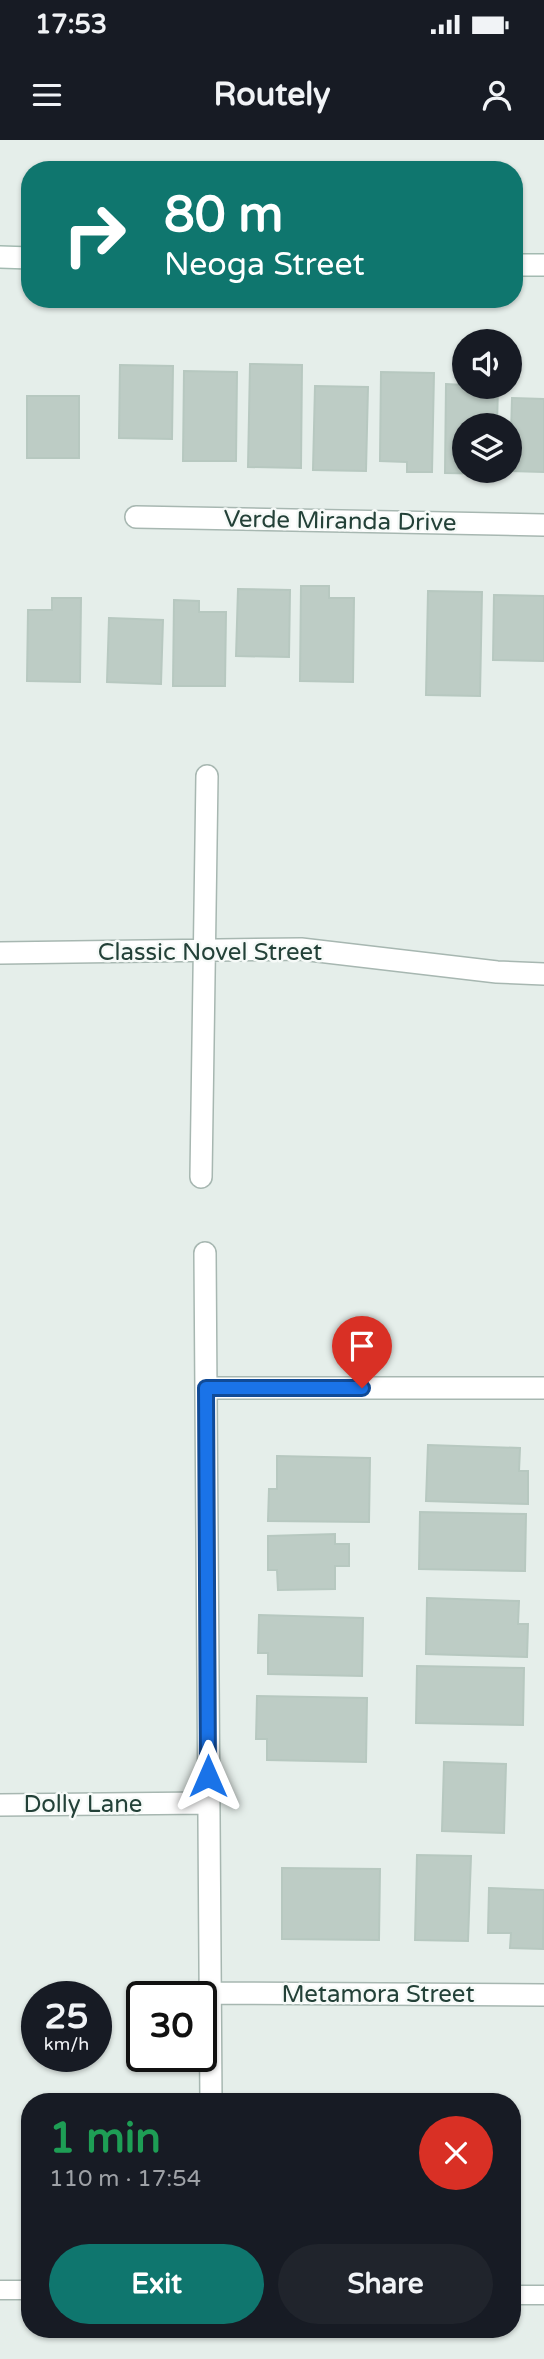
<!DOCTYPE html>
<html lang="en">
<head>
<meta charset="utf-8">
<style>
	:root { --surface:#171b24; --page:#20242c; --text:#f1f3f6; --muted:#9ea1a6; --accent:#0f766e }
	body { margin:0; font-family:"Varela Round",sans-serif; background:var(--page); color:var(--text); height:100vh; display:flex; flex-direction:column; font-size:26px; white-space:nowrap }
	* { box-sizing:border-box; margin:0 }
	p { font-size:23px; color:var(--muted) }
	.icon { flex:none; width:38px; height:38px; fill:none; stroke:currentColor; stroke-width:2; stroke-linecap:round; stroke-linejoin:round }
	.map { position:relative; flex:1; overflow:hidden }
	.side { position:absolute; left:21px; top:1953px; width:500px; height:245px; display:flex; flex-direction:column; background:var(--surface); border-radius:28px; box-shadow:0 2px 5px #0004 }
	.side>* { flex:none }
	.guide { position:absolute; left:21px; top:21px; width:502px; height:147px; border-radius:28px; box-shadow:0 2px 5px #0004; background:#0f766e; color:#fff; overflow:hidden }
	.buttons { position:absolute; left:452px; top:189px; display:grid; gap:14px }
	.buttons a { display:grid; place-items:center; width:70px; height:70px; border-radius:50%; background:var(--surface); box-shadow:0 2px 5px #0004; font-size:35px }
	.speed { position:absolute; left:21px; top:1841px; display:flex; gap:14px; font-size:35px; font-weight:700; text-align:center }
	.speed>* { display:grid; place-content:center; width:91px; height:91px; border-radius:50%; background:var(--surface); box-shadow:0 2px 5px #0004; line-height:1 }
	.speed small { font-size:18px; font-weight:400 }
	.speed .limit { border:4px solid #111; border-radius:10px; background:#fff; color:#111 }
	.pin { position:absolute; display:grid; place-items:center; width:60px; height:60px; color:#fff; margin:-72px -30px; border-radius:50% 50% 50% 0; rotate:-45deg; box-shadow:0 0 7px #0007 }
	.pin .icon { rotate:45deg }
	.me { position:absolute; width:77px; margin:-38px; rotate:0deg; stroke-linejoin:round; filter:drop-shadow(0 0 5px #0008) }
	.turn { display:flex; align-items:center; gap:24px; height:147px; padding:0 28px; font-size:32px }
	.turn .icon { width:91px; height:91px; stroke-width:2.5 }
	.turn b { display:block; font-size:49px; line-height:60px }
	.round { display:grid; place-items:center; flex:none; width:74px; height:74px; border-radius:37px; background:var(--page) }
	.overview { display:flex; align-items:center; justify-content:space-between; height:119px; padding:0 28px }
	h1 { font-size:42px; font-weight:800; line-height:52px; color:#1e9e55 }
	.cta { display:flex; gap:14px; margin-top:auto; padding:14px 28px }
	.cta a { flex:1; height:80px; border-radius:42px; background:var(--accent); color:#fff; font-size:28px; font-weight:800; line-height:80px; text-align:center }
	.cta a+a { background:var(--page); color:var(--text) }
	.status { display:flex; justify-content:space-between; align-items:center; height:49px; padding:0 35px; background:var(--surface); direction:ltr }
	.status svg { height:19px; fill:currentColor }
	header { display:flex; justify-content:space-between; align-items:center; height:91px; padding:0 28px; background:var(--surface); font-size:32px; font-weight:800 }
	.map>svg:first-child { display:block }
	.building { fill:#bdccc5; stroke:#b7c8c0; stroke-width:2 }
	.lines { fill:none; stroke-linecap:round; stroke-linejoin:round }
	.lane-casing { stroke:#a7b7b1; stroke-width:21 }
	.street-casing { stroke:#a7b7b1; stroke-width:24 }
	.secondary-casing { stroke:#a3bab1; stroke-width:24 }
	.lane { stroke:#fff; stroke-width:18 }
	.street { stroke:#fff; stroke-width:21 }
	.secondary { stroke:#fff; stroke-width:21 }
	.route-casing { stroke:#114b97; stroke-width:18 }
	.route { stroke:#1a73e8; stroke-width:12 }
	.labels { text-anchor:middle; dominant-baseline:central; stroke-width:5; stroke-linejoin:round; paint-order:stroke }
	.street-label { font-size:24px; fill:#234138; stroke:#f6faf8 }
</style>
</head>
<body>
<div class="status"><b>17:53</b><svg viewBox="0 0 49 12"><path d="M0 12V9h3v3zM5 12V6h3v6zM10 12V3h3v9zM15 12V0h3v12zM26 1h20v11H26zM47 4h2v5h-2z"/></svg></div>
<header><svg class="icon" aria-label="menu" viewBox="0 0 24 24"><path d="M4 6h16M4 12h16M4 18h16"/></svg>Routely<svg class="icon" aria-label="person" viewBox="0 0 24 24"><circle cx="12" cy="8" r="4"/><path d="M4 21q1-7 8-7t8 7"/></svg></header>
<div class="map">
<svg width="544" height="2219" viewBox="0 0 544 2219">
	<rect width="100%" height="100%" fill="#e5eeea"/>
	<path class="building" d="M250,224L302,225L301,328L248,327Z
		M120,225L173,226L172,299L119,298Z
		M184,231L237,232L236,321H183Z
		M381,232L434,233L432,332H407V322L380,321Z
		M446,244L498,247L497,285H464V331H497V334L445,333Z
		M315,246L368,247L366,331L313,330Z
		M27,256H79V318H27Z
		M512,258L544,259V332L510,331Z
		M301,446H329V458H354L353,542L300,541Z
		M238,449L290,450L289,517L236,516Z
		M428,451L482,452L480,556L426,555Z
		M494,455L544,456V521L493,520Z
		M52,458H81L80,542L27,541L28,470H52Z
		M174,460L199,461V472H226L225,546H173Z
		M109,478L163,480L161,544L107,542Z
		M428,1305L520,1308L519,1331H528V1364L426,1361Z
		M277,1316L370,1318L369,1382L268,1381L269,1349H277Z
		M420,1372L526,1374L525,1431L419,1429Z
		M335,1394V1404H349V1426H335V1449L278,1450L277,1430H268V1396Z
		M427,1458L519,1461L518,1484H528L527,1517L426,1514Z
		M259,1475L363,1478L362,1536L268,1534V1513H258Z
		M417,1526L524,1528L523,1585L416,1583Z
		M257,1556L367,1558L366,1622L267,1620V1599H256Z
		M444,1622L506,1624L504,1693L442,1691Z
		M417,1715L471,1716L468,1801L415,1800Z
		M282,1728L380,1729L379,1800L282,1799Z
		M489,1748L544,1750L543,1809L510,1808L511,1793H488Z"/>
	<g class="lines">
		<g class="lane-casing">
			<path id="lane" d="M0,2150H30
				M513,2155H544"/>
		</g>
		<g class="street-casing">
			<path id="street" d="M136,377L544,385
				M0,813L301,809L497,832L544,834
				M201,1037L207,636
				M205,1113L211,1962
				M206,1248H544
				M0,1665L208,1663
				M212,1853L544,1855"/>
		</g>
		<g class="secondary-casing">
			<path id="secondary" d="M0,117L30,118
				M514,125H544"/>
		</g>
		<use href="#lane" class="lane"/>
		<use href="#street" class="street"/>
		<use href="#secondary" class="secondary"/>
	</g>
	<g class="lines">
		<g class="route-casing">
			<path id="route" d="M208,1636L206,1248H362"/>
		</g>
		<use href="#route" class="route"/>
	</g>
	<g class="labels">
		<g class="street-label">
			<text transform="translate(340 381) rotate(1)">Verde Miranda Drive</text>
			<text x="210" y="812">Classic Novel Street</text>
			<text x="83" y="1664">Dolly Lane</text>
			<text x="378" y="1854">Metamora Street</text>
		</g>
	</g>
</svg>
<div class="buttons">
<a><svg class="icon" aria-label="sound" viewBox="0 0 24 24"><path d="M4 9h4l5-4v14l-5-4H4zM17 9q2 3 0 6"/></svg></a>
<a><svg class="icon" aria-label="layers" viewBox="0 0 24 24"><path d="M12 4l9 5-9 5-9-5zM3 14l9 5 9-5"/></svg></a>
</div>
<div class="speed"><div>25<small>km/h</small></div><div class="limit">30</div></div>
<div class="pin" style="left:362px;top:1248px;background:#d93025"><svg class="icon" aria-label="arrive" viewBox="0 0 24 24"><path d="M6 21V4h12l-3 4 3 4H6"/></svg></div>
<svg class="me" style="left:208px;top:1636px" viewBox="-20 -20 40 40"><path d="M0-17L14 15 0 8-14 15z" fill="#1a73e8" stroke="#fff" stroke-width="4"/></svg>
<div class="guide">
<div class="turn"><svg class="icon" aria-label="right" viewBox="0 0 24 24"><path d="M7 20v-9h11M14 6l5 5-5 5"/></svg><div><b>80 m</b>Neoga Street</div></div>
</div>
<section class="side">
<div class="overview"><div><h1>1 min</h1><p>110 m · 17:54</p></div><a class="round" style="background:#d93025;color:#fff"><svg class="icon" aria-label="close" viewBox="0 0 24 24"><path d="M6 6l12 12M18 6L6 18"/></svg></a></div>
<div class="cta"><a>Exit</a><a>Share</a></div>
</section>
</div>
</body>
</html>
